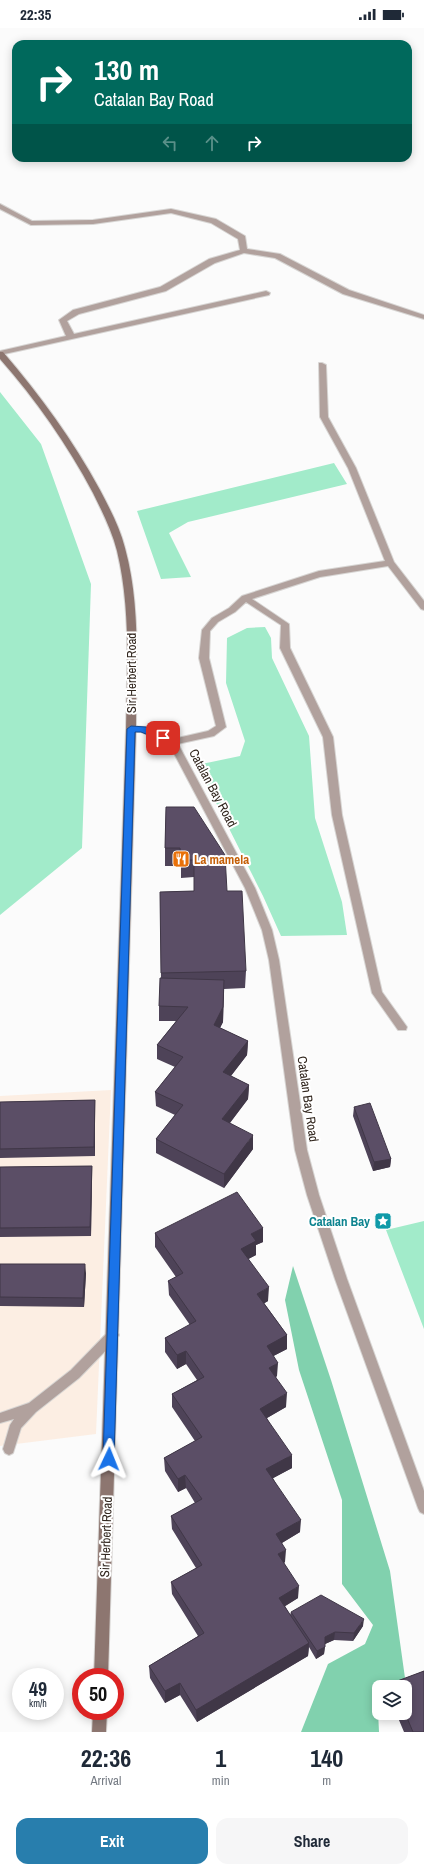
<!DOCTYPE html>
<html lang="en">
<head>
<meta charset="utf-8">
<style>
	:root { --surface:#fff; --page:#f6f6f7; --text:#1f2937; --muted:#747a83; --accent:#287ead }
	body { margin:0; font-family:"Archivo Narrow",sans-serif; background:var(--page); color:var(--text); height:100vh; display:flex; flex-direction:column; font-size:15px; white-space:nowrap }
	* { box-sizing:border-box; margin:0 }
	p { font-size:13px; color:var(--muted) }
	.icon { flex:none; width:22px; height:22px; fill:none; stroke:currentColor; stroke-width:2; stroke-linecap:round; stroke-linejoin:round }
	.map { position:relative; height:1704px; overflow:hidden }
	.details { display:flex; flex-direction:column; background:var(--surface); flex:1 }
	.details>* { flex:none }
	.guide { position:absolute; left:12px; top:12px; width:400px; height:122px; border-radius:12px; box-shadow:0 2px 10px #0003; background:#00695c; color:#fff; overflow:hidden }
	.controls { position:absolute; left:372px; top:1652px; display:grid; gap:8px }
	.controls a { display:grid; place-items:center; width:40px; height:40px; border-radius:8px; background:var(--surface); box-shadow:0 2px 10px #0003; font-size:20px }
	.speed { position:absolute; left:12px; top:1640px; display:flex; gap:8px; font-size:20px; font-weight:700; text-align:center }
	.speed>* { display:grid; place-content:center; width:52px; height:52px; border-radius:50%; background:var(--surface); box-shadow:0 2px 10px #0003; line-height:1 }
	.speed small { font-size:10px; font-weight:400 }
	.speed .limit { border:6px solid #d22; background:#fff; color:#111 }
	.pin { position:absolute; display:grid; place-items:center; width:34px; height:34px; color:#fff; margin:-17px; border-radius:8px; box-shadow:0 2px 6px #0006 }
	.me { position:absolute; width:44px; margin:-22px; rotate:2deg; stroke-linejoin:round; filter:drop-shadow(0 0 3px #0008) }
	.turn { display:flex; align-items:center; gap:14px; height:84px; padding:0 16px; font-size:18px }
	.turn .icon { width:52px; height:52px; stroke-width:2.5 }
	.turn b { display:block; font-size:28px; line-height:34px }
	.lanes { display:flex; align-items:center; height:38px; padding:0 16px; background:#0003; justify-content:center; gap:20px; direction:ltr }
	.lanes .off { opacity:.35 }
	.eta { display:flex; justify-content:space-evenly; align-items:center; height:68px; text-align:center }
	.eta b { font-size:24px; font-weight:800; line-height:28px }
	.primary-button { display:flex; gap:8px; margin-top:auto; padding:8px 16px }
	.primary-button a { flex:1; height:46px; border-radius:12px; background:var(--accent); color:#fff; font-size:16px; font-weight:800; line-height:46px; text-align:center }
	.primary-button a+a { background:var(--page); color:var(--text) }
	.status { display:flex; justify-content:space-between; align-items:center; height:28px; padding:0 20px; background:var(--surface); direction:ltr }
	.status svg { height:11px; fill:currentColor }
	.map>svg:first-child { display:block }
	.built { fill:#fceee3 }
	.green { fill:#a2ebca }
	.forest { fill:#81d1ae }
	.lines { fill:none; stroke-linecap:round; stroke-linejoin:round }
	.lane-casing { stroke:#d7d5d3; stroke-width:2 }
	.street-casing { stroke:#d7d5d3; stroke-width:2 }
	.secondary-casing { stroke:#d7d5d3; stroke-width:2 }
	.lane { fill:#b1a19d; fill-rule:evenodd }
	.street { fill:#b1a19d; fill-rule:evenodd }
	.secondary { fill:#8d7670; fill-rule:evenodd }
	.wall { fill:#4e4358 }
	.shaded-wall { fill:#403747 }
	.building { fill:#5b4e66; stroke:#403747 }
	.route { fill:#1a73e8; stroke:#114b97 }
	.labels { text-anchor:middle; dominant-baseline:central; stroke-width:4; stroke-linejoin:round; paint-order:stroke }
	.street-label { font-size:13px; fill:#32271f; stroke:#fff }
	.food-label { font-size:13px; font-weight:bold; fill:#c56008; stroke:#fff; text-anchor:start }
	.culture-label { font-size:13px; font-weight:bold; fill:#0d838f; stroke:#fff; text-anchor:end }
</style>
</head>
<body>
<div class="status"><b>22:35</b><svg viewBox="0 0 49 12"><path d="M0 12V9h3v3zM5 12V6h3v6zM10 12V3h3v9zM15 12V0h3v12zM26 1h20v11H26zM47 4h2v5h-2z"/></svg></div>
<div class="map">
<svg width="424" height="1704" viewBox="0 0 424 1704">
	<rect width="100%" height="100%" fill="#fbfbfb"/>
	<path class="built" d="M111,1062L96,1406L0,1418V1068Z"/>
	<path class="green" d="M0,364L41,416L91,556L82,820L0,887Z
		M334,435L347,456L188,494L169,505L191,549L161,551L137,483Z
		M265,599L271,610L272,630L309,708L315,790L342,874L347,907L281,908L263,868L197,737L240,728L245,713L226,655L227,610L247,600Z
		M424,1193V1301L386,1202Z"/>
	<path class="forest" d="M293,1238L331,1352L390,1543L405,1650L385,1659H379L377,1663L379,1704H301L328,1636L365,1616L373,1597L342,1556V1472L299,1342L285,1272Z"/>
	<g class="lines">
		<g class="lane-casing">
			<path id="lane" d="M0,176L32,193L93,192L171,181L216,191L245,208L247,221L280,226L349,262L424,287V291L343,266L275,230L244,225L215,235L166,263L79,286L67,293L74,306L266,263L270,265L269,267L0,327V323L66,308L59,292L73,282L160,259L209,231L240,222L238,211L211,195L171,185L93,196L31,197L0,181Z
				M319,335H322L326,337L328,389L356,440L394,534L424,573V582L421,581L388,538L320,549L252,571L289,596L290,620L333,709L342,787L382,964L407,999L406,1002H398L372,965L332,787L323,709L280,620L281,597L246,574L235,584L218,594L210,603L209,630L226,699L214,708L173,717L168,714L173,711L208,703L216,698L199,630L202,602L212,590L229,580L242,568L319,543L385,533L348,440L320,389Z
				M113,1302L117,1303L119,1307L117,1311L79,1350L36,1384L21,1400L13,1425L9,1427L5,1425L3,1421L10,1397L14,1391L0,1395V1385L29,1375L71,1342L109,1303Z"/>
		</g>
		<g class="street-casing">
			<path id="street" d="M131,698L145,699L176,712L255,860L272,902L279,932L307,1122L319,1167L347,1251L424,1463V1486L420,1484L418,1480L335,1251L307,1167L295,1122L269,932L262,902L245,860L169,716L141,704L128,703L126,701Z"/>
		</g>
		<g class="secondary-casing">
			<path id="secondary" d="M0,324H3C40,367 73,412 100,462C110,481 120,500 125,520C141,578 136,642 136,701L108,1649H94L126,701C127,642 131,581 117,523C112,503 102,483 93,465C67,416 36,372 0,331Z
				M93,1683H107L106,1704H92Z"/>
		</g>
		<use href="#lane" class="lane"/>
		<use href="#street" class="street"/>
		<use href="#secondary" class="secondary"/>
	</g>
	<path class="wall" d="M166,779L227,863L246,943L245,960L224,961L223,994L220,1000L248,1013L247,1027L231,1048L249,1057L248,1071L230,1095L253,1121L224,1160L156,1125V1111L175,1087L156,1078L155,1064L175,1039L157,1031V1017L176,993H159V978L161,951L160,864L194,863V849L181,850V838H165V820Z
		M95,1072V1128L0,1130V1074Z
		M354,1079L391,1131L390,1139L373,1143L353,1088Z
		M92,1138V1147L91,1208L0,1209V1139Z
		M263,1200V1214L256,1217V1227L248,1231L268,1273L264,1275L287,1307V1321L273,1328L277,1348L276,1349L286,1379L267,1390L292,1440L273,1450L300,1504L282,1515L285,1534L284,1535L298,1570L285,1578L290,1587L291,1584L363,1598L353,1613L334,1612L325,1616L324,1626L316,1631L309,1619L308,1628L197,1694L180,1667L165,1675L150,1650L149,1638L198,1608L172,1566L171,1554L196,1540L172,1501L171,1488L195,1475L186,1460L178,1464L165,1443L164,1430L195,1413L172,1379V1366L197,1352L186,1336L177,1341L165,1324V1310L190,1297L169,1267L168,1253L176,1249L155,1219V1205Z
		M0,1236L86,1245L84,1279L0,1278Z
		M424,1643V1704H404L396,1685H405V1659H391L392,1655Z"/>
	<path class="shaded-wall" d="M224,952L223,994L214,1011V997Z
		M248,1013L247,1027L223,1058V1044Z
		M249,1057L248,1071L222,1105V1091Z
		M95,1072V1128L94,1119Z
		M253,1107V1121L224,1160V1146Z
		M391,1131L390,1139L373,1143L374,1134Z
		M92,1138V1147L91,1208L90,1199Z
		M263,1200V1214L256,1217V1227L241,1235V1221L251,1206Z
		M85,1236L86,1245L84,1279L83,1270Z
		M269,1259L268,1273L257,1280V1266Z
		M287,1307V1321L266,1332L267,1318Z
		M186,1323V1336L177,1341V1327Z
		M278,1335L277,1348L268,1353L269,1340Z
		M287,1365L286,1379L260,1394V1381Z
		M292,1427V1440L266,1454V1441Z
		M185,1447L186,1460L178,1464V1451Z
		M301,1492L300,1504L275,1519L276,1506Z
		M286,1522L285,1534L277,1539L278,1526Z
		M299,1558L298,1570L279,1582V1570Z
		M364,1591L363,1598L353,1613L354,1605Z
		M335,1604L334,1612L325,1616V1609Z
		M309,1615L308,1628L197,1694L196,1682Z
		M325,1619L324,1626L316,1631L317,1623Z
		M180,1655V1667L165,1675V1663Z"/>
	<path class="building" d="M166,779H194L225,827L227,863H242L246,943L161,945L160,864L194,863V832H181L180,820H165Z
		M160,950L224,952L223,979L214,997L248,1013L223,1044L249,1057L222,1091L253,1107L224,1146L156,1111L183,1077L155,1064L183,1029L157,1017L188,979L159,978Z
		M95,1072L94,1119L0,1121V1074Z
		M370,1075L391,1131L374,1134L354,1079Z
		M92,1138L90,1199L0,1200V1139Z
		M237,1164L263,1200L251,1206L256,1213L241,1221L269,1259L257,1266L287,1307L267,1318L278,1335L269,1340L287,1365L260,1381L292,1427L266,1441L301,1492L276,1506L286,1522L278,1526L299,1558L279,1570L309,1615L196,1682L180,1655L165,1663L149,1638L204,1605L171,1554L202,1537L171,1488L202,1471L185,1447L178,1451L164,1430L202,1409L172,1366L204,1349L186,1323L177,1327L165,1310L196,1293L168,1253L183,1245L155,1205Z
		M0,1236H85L83,1270L0,1269Z
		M321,1567L364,1591L354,1605L335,1604L325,1609V1619L317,1623L291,1584Z
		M424,1643V1704H413L405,1685V1659H394L392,1655Z"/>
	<path class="route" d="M131,698L146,699L168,710L163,713L141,704H135L114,1431L113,1435L109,1436L105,1435L103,1431L127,701Z"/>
	<defs>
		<g id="restaurant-square" transform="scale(0.9)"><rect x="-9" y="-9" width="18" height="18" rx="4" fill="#e8710a" stroke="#fff"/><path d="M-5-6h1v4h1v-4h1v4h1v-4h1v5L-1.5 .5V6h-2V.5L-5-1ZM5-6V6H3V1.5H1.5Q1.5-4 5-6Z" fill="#fff"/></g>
		<g id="sight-square" transform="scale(0.9)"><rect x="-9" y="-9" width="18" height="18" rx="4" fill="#0f9aa8" stroke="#fff"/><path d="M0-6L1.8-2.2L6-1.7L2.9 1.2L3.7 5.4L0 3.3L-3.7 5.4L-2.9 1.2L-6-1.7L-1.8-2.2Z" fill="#fff"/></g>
	</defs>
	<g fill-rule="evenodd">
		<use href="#restaurant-square" x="181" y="831"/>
		<use href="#sight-square" x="383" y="1193"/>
	</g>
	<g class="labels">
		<g class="street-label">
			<text transform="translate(131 645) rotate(-90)">Sir Herbert Road</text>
			<text transform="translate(213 760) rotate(62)">Catalan Bay Road</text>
			<text transform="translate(308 1071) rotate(82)">Catalan Bay Road</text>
			<text transform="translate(106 1509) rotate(-88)">Sir Herbert Road</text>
		</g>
		<g class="food-label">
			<text x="194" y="831">La mamela</text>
		</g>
		<g class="culture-label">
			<text x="370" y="1193">Catalan Bay</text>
		</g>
	</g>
</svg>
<div class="controls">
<a><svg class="icon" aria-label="layers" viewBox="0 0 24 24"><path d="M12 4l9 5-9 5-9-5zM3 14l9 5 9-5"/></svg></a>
</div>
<div class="speed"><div>49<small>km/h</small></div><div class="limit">50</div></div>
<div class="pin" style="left:163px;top:710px;background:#d93025"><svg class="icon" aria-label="arrive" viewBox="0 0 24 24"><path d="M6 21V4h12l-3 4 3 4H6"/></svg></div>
<svg class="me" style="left:109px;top:1431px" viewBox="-20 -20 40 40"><path d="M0-17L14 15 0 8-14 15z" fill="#1a73e8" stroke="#fff" stroke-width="4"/></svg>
<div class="guide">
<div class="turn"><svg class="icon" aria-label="right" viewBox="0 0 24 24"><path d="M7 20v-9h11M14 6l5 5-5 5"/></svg><div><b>130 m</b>Catalan Bay Road</div></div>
<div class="lanes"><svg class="icon off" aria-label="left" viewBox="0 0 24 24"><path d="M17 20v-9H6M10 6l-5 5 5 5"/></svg><svg class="icon off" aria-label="ahead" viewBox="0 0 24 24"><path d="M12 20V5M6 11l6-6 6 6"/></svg><svg class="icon" aria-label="right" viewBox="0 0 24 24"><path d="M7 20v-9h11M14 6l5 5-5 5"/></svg></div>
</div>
</div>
<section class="details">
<div class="eta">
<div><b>22:36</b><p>Arrival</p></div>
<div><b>1</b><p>min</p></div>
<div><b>140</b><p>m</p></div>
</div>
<div class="primary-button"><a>Exit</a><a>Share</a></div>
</section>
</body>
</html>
